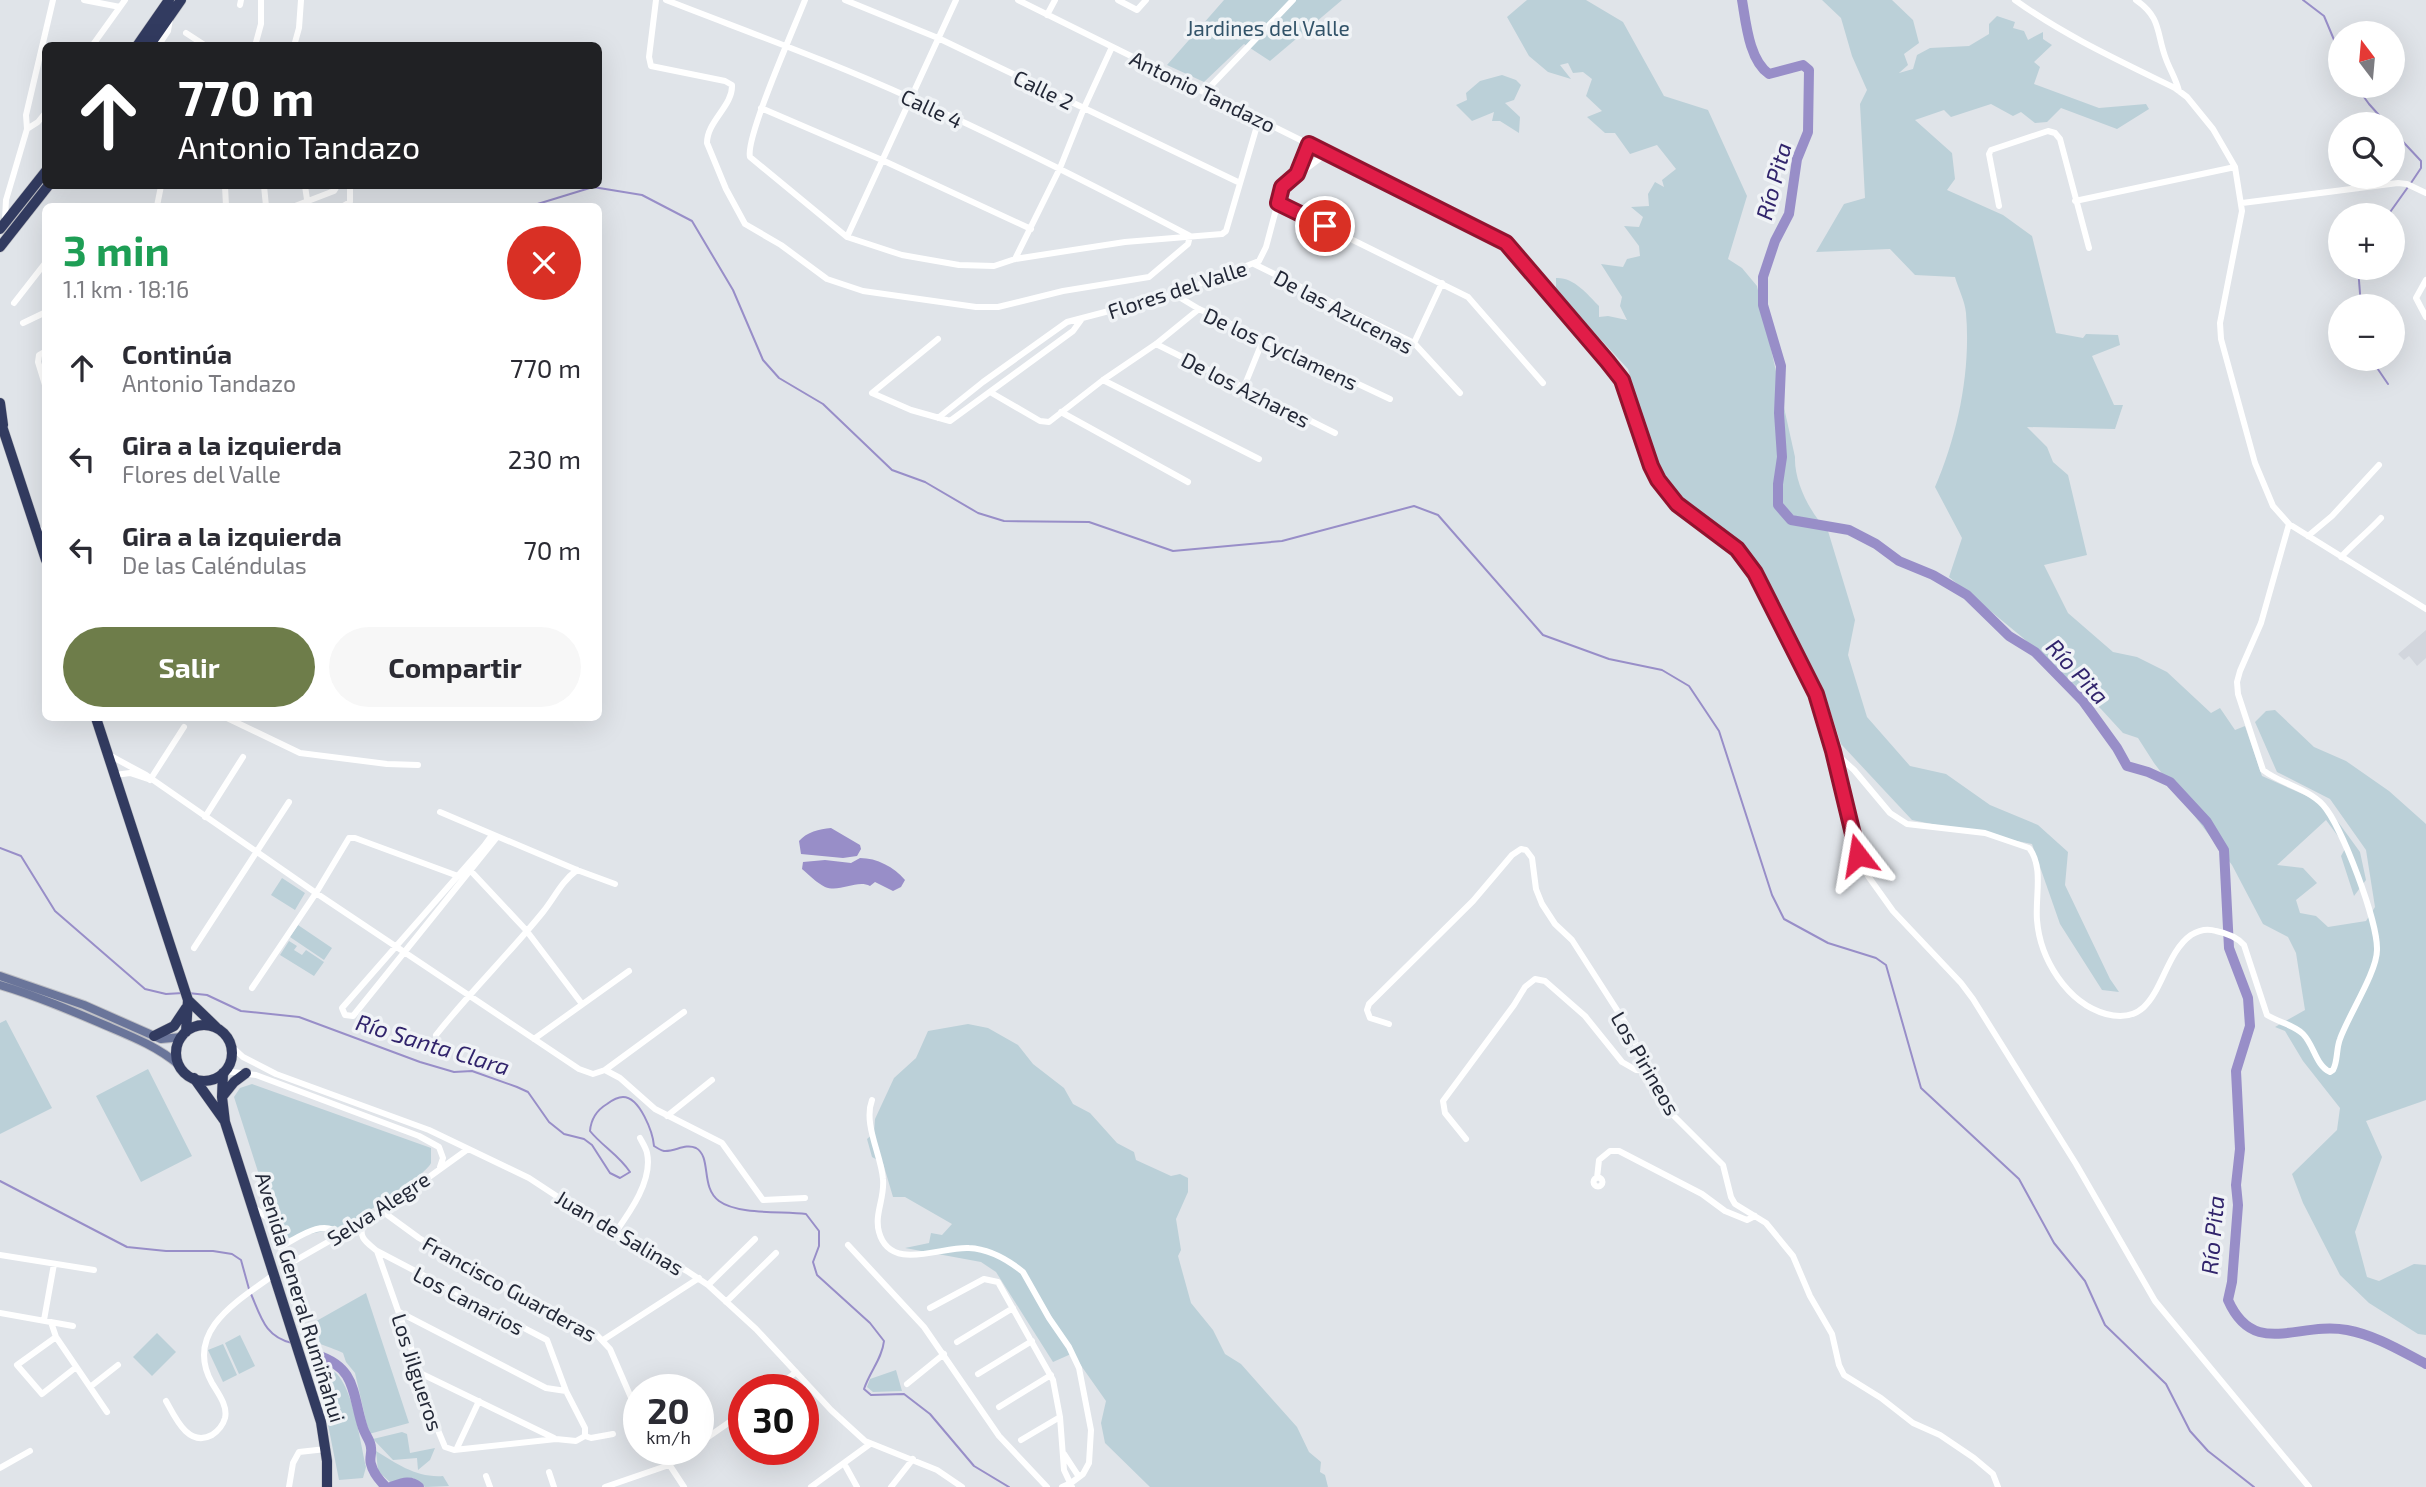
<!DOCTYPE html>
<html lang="es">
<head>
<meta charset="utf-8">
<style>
	:root { --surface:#fff; --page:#f7f7f7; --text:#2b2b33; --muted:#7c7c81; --accent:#6e7d4a }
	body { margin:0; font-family:"Exo 2",sans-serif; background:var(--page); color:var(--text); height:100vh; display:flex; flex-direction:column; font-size:26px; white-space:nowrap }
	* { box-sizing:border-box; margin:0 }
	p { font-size:23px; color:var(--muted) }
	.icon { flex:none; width:38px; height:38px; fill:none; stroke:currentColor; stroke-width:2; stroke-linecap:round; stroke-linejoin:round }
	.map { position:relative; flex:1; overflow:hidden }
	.details { position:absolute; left:42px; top:203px; width:560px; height:518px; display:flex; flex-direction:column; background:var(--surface); border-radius:10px; box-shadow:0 7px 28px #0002 }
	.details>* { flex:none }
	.top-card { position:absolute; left:42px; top:42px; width:560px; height:147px; border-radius:10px; box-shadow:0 7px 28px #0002; background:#202124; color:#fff; overflow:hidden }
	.needle { width:46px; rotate:344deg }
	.fabs { position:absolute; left:2328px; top:21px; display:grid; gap:14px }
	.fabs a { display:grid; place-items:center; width:77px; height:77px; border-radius:50%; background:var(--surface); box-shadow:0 7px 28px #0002; font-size:35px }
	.speed { position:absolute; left:623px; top:1374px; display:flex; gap:14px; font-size:35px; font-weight:700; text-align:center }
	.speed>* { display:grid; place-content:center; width:91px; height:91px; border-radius:50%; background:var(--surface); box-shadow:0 7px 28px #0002; line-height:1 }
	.speed small { font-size:18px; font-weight:400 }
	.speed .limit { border:10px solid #d22; background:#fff; color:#111 }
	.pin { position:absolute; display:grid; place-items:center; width:60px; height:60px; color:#fff; margin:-30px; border:4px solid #fff; border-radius:50%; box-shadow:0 2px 7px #0007 }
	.me { position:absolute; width:77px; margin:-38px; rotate:346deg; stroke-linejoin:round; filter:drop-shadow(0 0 5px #0008) }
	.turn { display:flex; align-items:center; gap:24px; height:147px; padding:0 21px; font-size:32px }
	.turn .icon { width:91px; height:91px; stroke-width:2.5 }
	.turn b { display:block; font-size:49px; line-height:60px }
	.round { display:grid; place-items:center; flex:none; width:74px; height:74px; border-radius:37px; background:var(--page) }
	.headline { display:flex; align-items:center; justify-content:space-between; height:119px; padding:0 21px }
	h1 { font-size:42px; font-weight:700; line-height:52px; color:#1e9e55 }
	.cta { display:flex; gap:14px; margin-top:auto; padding:14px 21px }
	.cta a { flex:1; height:80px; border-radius:42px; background:var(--accent); color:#fff; font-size:28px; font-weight:700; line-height:80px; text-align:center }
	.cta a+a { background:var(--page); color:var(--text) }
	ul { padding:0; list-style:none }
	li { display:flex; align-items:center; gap:21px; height:91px; padding:0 21px }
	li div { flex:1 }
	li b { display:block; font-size:26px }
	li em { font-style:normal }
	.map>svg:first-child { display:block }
	.built { fill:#d2d6dd }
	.green { fill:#bbd0d8 }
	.water { fill:#988ec8 }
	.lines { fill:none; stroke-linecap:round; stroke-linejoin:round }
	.stream { stroke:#988ec8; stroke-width:2 }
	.river { stroke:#988ec8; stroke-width:10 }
	.major-casing { stroke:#bdbec3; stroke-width:10 }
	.highway-casing { stroke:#bdbec3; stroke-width:11 }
	.minor { stroke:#fff; stroke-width:6 }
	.major { stroke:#6a759a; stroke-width:8 }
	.highway { stroke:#323b60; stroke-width:10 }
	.route-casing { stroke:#92132f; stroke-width:18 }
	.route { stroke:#e11d48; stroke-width:12 }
	.labels { text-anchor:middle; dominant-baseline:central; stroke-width:7; stroke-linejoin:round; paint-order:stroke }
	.park-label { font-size:21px; fill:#325369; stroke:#f0f3f6 }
	.street-label { font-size:21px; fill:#232837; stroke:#f0f3f6 }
	.water-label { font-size:23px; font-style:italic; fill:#31246c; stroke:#f0f3f6 }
</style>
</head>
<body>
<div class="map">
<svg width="2426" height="1487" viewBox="0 0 2426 1487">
	<rect width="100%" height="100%" fill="#e0e4e9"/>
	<path class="built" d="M2426,630V658L2417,666L2409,656L2404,660L2398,654Z"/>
	<path class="green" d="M1224,0H1342L1270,61L1244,44L1204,82L1167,65Z
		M1527,0H1586L1623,22L1664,96L1708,110L1747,196L1728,259L1742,268L1757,286L1795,457C1794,482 1810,513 1828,531L1855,620L1848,655L1867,717L1910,766L1946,774L1990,805L2038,825L2068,852L2065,885L2110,979L2119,992L2102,990L2060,924L2032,844L1912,820L1841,744L1825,695L1759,567L1742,543L1693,509L1655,466L1628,369L1556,291V278C1574,277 1587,294 1599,306V317L1608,316L1627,320L1620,306L1622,297L1601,264L1623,267L1627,259L1640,256L1639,246L1624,226L1639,227L1643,217L1631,207L1649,206L1648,194L1655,182L1664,187L1662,180L1676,169L1657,145L1630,154L1615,133H1605L1587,117L1602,111L1586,96L1592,79L1583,72L1573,73L1568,63L1560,65L1571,79L1548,72L1529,56L1507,17Z
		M1822,0H1892L1913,20L1919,43L1904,54L1908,65L1899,73L1913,69L1917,55L1930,48L1969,46L1989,34V24L1997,16L2015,22L2013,28L2024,31L2028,40L2043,32V39L2052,45L2034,62L2040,67L2034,84L2099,108L2146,104L2149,109L2117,129L2061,108L2047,122L2035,123L2021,112L2013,116L1991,104L1951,117L1944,110L1915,120L1952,153L1955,179L1947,190L2003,215L2032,236L2056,333L2083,338L2086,334L2118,335L2120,345L2092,356L2114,405H2123L2115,429L2027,427L2047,447L2053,462L2068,475L2087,555L2044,565L2068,613L2113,652L2137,657L2167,672L2211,713L2220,708L2235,730L2245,726L2262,776L2325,804L2360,852L2366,880L2354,896L2341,856L2346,847L2326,820L2277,865L2303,868L2317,883L2296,900L2300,913L2316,916L2328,927L2366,921L2375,907L2366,850L2330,799L2277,772L2255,722L2266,711L2275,710L2314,747L2346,761L2389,791L2426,824V1100L2366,1121L2382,1157L2355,1232L2367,1277L2379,1281L2414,1264L2426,1265V1335L2418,1334L2369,1303L2340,1275L2303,1203L2292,1174L2337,1130L2340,1108L2303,1061L2285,1031L2275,1027L2305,1010L2296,953L2288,937L2263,924L2232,865L2154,763L2138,738L2123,733L2101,709L2022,637L1949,577L1962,538L1935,487C1958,434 1971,371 1966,313C1965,301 1958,288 1955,277L1915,275L1890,249L1816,252L1844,204L1865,198L1860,104L1867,90L1852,56L1841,18Z
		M1502,75L1516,80L1521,85L1514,100L1505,103L1520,117L1519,133L1500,121H1492L1494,112L1472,121L1456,105L1467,100L1466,93L1480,81Z
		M282,878L305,893L295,910L271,895Z
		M298,925L332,948L324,960L290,937Z
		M289,941L297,946L294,950L302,955L306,950L324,962L314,976L280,955Z
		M6,1020L52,1108L0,1134V1023Z
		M968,1024L988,1028L1018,1045L1033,1064L1064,1088L1073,1104L1090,1113L1117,1143L1134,1152L1136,1160L1171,1176L1180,1174L1188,1178V1192L1176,1219L1181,1250L1178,1256L1191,1303L1213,1330L1225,1354L1241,1364L1297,1427L1309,1452L1321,1462L1320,1472L1325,1475L1328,1487H1150L1105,1443L1101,1423L1106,1401L1075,1357L1071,1354L1053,1362L996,1272L981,1262L905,1248L929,1243L931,1233L942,1235L952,1224L905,1197H893L883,1163L872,1157L867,1139L874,1133L875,1119L894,1078L916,1058L928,1031Z
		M148,1069L192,1156L141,1182L96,1096Z
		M252,1084L431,1148V1163C424,1177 364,1215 348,1223C330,1232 300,1235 280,1240L234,1097L240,1088Z
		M366,1293L409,1423L369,1434L355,1373L346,1362L343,1353C327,1345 312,1345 304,1328Z
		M157,1333L176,1352L152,1376L133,1357Z
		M240,1335L255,1366L239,1374L225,1343Z
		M223,1344L237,1375L223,1382L208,1350Z
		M316,1364C323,1366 330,1368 336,1373C354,1391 360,1442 366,1467L363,1478L339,1480Z
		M896,1370L902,1391L873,1392L867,1387L870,1379Z
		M402,1432L407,1434L410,1453L435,1448L430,1460L418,1470L417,1458L393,1460L373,1439Z
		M376,1451C397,1464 417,1478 443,1476L449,1486L425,1487L413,1478L391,1483L378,1471Z"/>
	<path class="water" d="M831,828L860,845L861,849L857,856L843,858L801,854L799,841C807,832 819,829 831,828Z
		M860,858C877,858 894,867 905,880L901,887L893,891L875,882L870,886C857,879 840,893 825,887C817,883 809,875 802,869L803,862L825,860L851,863Z"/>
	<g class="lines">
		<path class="stream" d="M2303,0L2324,16L2340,54
			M2356,86L2369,104L2387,124
			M2392,130L2421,161V168L2411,183
			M531,206L593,187L642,195L692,221L733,290L763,360L779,378L823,404L892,470L925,482
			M2388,215L2408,187
			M2358,268L2361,306
			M2371,359L2388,384
			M925,482L978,513L1004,521L1089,522L1173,551L1282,541L1414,506L1438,515L1543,635L1609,659L1662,670L1689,686L1719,731L1772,895L1784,919L1828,943L1876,958L1886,965L1921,1088L2019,1179L2054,1243L2085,1281L2105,1325L2166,1384L2190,1431L2208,1451L2254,1487
			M0,848L21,856L55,911L145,989L166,994L183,993
			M188,993L207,995L241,1011L299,1017L420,1062L454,1072L472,1071L517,1087L528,1092L549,1122L564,1134L584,1139L592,1145L610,1173L620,1178L630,1172C619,1155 602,1146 590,1131C591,1119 597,1110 607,1104C611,1101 618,1097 623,1097C640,1097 653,1133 654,1146C657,1148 660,1150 664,1151C675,1152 685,1143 696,1148C712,1157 700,1187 719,1201C738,1215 782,1211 806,1214L819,1231V1246L813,1262L817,1275L870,1323L884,1341C882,1359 870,1371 864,1389L871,1395L904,1394L930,1414L974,1466L1009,1487
			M0,1181L127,1247L166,1251H213L232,1254L241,1260L249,1289
			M251,1294C261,1317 265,1337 292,1343"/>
		<path class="river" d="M1742,0C1746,23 1749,60 1769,74L1803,65L1809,70L1808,132L1797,159L1789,214L1775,241L1763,277V305L1781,366L1779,413L1782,457L1778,484V505L1791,520L1849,530L1876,544L1899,561L1933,575L1967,595L2009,636L2035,652L2083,701L2117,748L2127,766L2148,772L2170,782L2207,822L2224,850L2229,948L2248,998L2250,1026L2236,1071L2240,1149L2236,1185L2238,1205L2232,1282L2228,1300C2254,1359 2298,1321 2347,1330C2375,1335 2401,1351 2426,1364
			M317,1355C357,1368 352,1394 363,1428C365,1435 371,1441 371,1448C372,1453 369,1459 371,1464C373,1473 380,1481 386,1487
			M391,1487C402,1483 410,1479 419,1487"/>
		<g class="major-casing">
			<path id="major" d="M0,976L84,1005L161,1039L182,1037
				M0,985C37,996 72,1011 107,1026C133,1037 158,1047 179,1065"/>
		</g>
		<g class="highway-casing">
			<path id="highway" d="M137,46L169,0
				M149,46L181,0
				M0,229L46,171
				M0,247L48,186
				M0,403L3,425
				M0,420L46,560
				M96,718L188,1000L186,1032
				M188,1000L216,1027
				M176 1053a28 28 0 1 1 56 0a28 28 0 1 1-56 0Z
				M154,1036L174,1026L186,1008
				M223,1073L222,1097L225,1122L321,1422L327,1461V1487
				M194,1078L224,1120
				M222,1097L234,1082L246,1073"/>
		</g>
		<path class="minor" d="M84,0L120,7
			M656,0L649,57L651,66L725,81L732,85C733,106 707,121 707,143L726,189L745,224L781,245L827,279L863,291L976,307H998L1063,291L1149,277L1188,244L1190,236C1099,188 1007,141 913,99C832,62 748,32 666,0
			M805,0C795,26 745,138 750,157L847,237L902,255L959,265L994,266L1015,259L1125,242L1222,234L1226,231L1259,119
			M845,0L938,38L1240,183
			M1018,0L1500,239L1512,249L1622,380L1651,466L1658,480L1677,504L1737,549L1755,573L1816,694L1833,751L1858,855L1868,876L1893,911L1961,983L1973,999L2076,1164L2155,1301L2309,1487
			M1118,0L1137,10L1146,0
			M2015,0C2065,36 2120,61 2175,88L2187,97L2213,129L2235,167L2242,211L2220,323L2221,339L2255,463L2273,506L2289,524L2426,609
			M2136,0C2162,18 2156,33 2166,59C2170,70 2176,79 2179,91
			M240,5L241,0
			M1047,15L1055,0
			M186,33L206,46
			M92,46L125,0
			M158,46L168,31L170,19
			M255,46L261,24V0
			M294,46L299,28L301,0
			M1205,92L1293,0
			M761,108L882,160L1031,229
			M27,129L38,122L46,112
			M1298,172L1309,144
			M225,186L226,206
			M264,186L266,206
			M305,186L308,206
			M2075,201L2235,167
			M1278,203L1468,297L1543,383
			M2242,203L2398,183L2407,184L2426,193
			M157,206L161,186
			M295,206L334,191L337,186
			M343,206L350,202V186
			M1999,206L1989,154L1991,150L2048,131L2055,133L2060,139L2089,248
			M5,219L6,200L27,129L26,115L53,0
			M847,237L956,0
			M1015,259L1060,168L1084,108L1112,47
			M1254,264L1414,343L1460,393
			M2426,280L2416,298L2426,317
			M1174,294L1199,309L1390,399
			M14,303L46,262
			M23,323L46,312
			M938,339L872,393L911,410L950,421L1073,331L1081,320
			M1414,343L1442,283
			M1156,344L1335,433
			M46,351L39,355L38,362L46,388
			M1103,380L1259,459
			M1244,387L1263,340
			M990,392L1040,421L1049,422L1103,380L1156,344L1199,309
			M1061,412L1188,482
			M938,418L983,382L1067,322L1174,294L1259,261L1266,247L1282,187L1327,153
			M37,527L46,537
			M2308,536L2332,516L2379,465
			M2341,557C2354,543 2368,532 2381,518
			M227,718L300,753L387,764L418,765
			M1834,752L1854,770L1890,813L1907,824L1985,833L2029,848C2044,867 2035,897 2037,920C2040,959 2067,1003 2106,1014C2162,1029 2157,959 2191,935C2199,930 2207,928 2216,931C2226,933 2237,937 2244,945L2267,1015C2278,1022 2294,1025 2303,1034C2314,1045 2316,1066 2330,1072L2333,1070C2338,1061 2336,1049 2340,1039C2348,1016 2377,972 2377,950C2378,922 2342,826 2323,805C2307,788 2281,784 2263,770L2238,694L2237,682L2240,671L2261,623L2289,524
			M109,755L146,775L316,893L579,1069L593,1074L605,1070L620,1078L655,1109L722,1143L763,1200L805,1198
			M115,775L130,773L148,779
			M150,780L184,727
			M440,812L577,870L615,884
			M205,817L243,757
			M492,835L484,846L342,1008L345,1015L353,1016L497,837
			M469,869L526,930L582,1004
			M194,948L289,802
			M252,988L316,893L349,838H355L458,876
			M1389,1024L1370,1018L1367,1010L1369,1004L1473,901L1512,855L1521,849L1526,850L1532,858L1536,889L1542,904L1555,924L1572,940L1626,1024L1664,1101L1674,1116L1723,1165L1731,1197L1735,1204L1766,1223L1793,1256L1810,1296L1832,1334L1839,1365L1844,1375L1881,1398L1913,1423L1940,1435L1974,1458L1993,1474L1998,1487
			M436,1035C470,992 509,954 543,912C555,897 561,882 577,870
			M534,1039L629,971
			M232,1047L243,1057L276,1074L429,1130L529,1178L599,1224L687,1271L708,1285L756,1329L831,1410L865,1441L937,1470L962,1487
			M605,1070L684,1012
			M225,1071L256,1075L419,1136L439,1147L443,1158L440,1167
			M872,1100C863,1124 881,1154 883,1179C885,1198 874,1214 879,1232C890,1273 942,1246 969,1248C990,1249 1007,1259 1023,1272L1049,1318L1069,1347L1079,1368L1091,1430L1089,1463L1083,1474L1071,1483L1062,1487
			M667,1116L712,1080
			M1466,1139L1445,1113L1443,1101L1514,1005L1525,987L1535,979L1545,981L1585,1016L1622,1062L1636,1070L1650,1071
			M1593.5 1182a4.5 4.5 0 1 1 9 0a4.5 4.5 0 1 1-9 0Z
			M1597,1178L1599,1160L1610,1151H1619L1702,1194L1725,1211L1747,1220L1755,1216
			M254,1208L268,1218L287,1262L291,1263L382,1211L468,1149
			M382,1211L419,1238L504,1287L595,1333L610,1349L639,1416
			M364,1222C357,1237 366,1242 377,1251L547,1340L566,1391
			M615,1233C630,1212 653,1180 647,1153C646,1148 642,1142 640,1138
			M848,1245L924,1327L999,1436L1047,1487
			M280,1247C298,1238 322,1218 340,1234
			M377,1251L420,1373L430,1411L445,1447L454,1450L556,1439L576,1441L585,1436V1428L566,1391L546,1388L399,1312
			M0,1255L94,1270
			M708,1285L755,1239
			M726,1302L776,1253
			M930,1308L984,1279L998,1282L1053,1380L1060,1417L1064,1470L1072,1487
			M0,1313L73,1326
			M44,1320L54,1264
			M51,1322L56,1337L107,1412
			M56,1337L17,1365L42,1394L75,1368
			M603,1340L699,1278
			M957,1342L1013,1308
			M420,1373L554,1438
			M978,1374L1032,1341
			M907,1384L944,1354
			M90,1387L118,1365
			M774,1390L796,1372
			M166,1401C175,1417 188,1448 212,1435C218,1431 223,1425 225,1418C228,1406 218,1393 212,1383C183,1331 239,1300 275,1274
			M999,1407L1051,1375
			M585,1436L591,1438L613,1434
			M1021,1440L1060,1417
			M698,1444L744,1412
			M457,1448L479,1401
			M659,1449L684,1487
			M1064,1454L1079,1477
			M846,1467L857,1487
			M0,1468L30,1451
			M549,1472L554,1487
			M486,1476L490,1487
			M289,1487L293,1463L299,1452L326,1449
			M605,1487L669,1465L692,1449
			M811,1487L870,1444
			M891,1487L913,1459"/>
		<use href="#major" class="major"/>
		<use href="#highway" class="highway"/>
	</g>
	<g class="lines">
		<g class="route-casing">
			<path id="route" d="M1325,226L1278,203L1282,187L1297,174L1309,144L1506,243L1607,361L1622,380L1651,466L1658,480L1677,504L1737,549L1755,573L1816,694L1833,751L1858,855"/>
		</g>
		<use href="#route" class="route"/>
	</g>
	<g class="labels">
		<g class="park-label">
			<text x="1268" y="27">Jardines del Valle</text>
		</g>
		<g class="street-label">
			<text transform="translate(1044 89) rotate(26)">Calle 2</text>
			<text transform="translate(1203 91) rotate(26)">Antonio Tandazo</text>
			<text transform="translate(932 108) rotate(25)">Calle 4</text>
			<text transform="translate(1177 289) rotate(-18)">Flores del Valle</text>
			<text transform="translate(1344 311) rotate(28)">De las Azucenas</text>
			<text transform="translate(1281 348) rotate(25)">De los Cyclamens</text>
			<text transform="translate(1246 389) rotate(27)">De los Azhares</text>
			<text transform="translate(1646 1063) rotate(60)">Los Pirineos</text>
			<text transform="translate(378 1208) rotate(-33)">Selva Alegre</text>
			<text transform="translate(620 1232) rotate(31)">Juan de Salinas</text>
			<text transform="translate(510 1288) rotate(29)">Francisco Guarderas</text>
			<text transform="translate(301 1297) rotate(73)">Avenida General Rumiñahui</text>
			<text transform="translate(469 1300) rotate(28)">Los Canarios</text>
			<text transform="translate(418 1372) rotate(72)">Los Jilgueros</text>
		</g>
		<g class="water-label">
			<text transform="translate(1773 181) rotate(-75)">Río Pita</text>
			<text transform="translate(2078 671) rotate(47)">Río Pita</text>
			<text transform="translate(433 1044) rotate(17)">Río Santa Clara</text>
			<text transform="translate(2212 1235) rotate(-85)">Río Pita</text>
		</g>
	</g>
</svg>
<div class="fabs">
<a><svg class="needle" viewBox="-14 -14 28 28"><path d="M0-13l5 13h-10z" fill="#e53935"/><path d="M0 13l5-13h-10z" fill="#7c7c81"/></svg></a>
<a><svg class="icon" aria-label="search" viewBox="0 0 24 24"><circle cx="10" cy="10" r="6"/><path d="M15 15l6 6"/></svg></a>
<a>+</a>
<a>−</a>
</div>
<div class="speed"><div>20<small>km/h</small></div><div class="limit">30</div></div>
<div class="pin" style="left:1325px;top:226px;background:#d93025"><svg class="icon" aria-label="arrive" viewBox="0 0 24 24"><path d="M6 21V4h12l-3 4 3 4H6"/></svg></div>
<svg class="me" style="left:1858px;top:855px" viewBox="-20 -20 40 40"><path d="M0-17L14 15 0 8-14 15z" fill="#e11d48" stroke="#fff" stroke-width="4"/></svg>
<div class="top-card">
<div class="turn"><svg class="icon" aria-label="ahead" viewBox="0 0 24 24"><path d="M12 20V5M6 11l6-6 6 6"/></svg><div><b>770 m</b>Antonio Tandazo</div></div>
</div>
<section class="details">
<div class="headline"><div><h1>3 min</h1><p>1.1 km · 18:16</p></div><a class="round" style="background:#d93025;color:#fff"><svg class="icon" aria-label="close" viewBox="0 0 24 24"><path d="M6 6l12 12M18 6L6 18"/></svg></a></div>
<ul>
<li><svg class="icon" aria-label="ahead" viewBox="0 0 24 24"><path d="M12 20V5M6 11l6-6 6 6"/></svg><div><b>Continúa</b><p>Antonio Tandazo</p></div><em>770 m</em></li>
<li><svg class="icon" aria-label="left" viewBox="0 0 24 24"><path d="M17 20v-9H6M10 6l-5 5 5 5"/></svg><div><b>Gira a la izquierda</b><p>Flores del Valle</p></div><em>230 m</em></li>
<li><svg class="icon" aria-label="left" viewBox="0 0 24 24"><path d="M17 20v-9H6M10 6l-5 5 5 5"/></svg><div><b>Gira a la izquierda</b><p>De las Caléndulas</p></div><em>70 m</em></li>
</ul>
<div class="cta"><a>Salir</a><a>Compartir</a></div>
</section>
</div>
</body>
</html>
